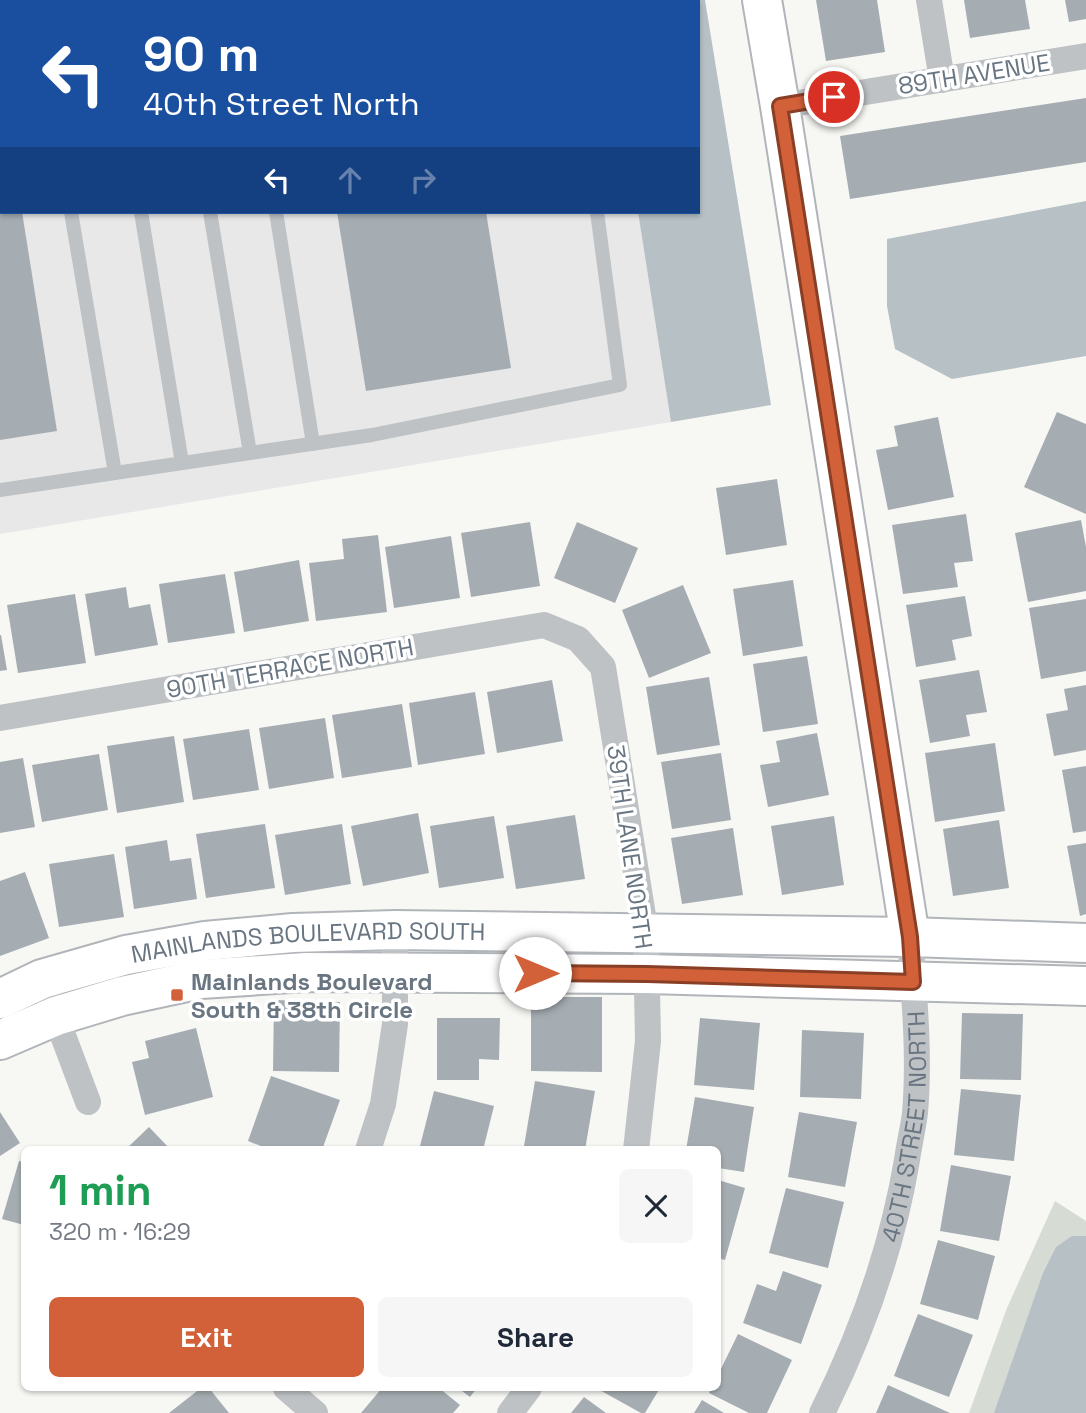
<!DOCTYPE html>
<html lang="en">
<head>
<meta charset="utf-8">
<style>
	:root { --surface:#fff; --page:#f6f6f7; --text:#1f2937; --muted:#747a83; --accent:#d26139 }
	body { margin:0; font-family:"Space Grotesk",sans-serif; background:var(--page); color:var(--text); height:100vh; display:flex; flex-direction:column; font-size:26px; white-space:nowrap }
	* { box-sizing:border-box; margin:0 }
	p { font-size:23px; color:var(--muted) }
	.icon { flex:none; width:38px; height:38px; fill:none; stroke:currentColor; stroke-width:2; stroke-linecap:round; stroke-linejoin:round }
	.map { position:relative; flex:1; overflow:hidden }
	.drawer { position:absolute; left:21px; top:1146px; width:700px; height:245px; display:flex; flex-direction:column; background:var(--surface); border-radius:10px; box-shadow:0 2px 5px #0004 }
	.drawer>* { flex:none }
	.guide { position:absolute; left:0px; top:0px; width:700px; height:214px; box-shadow:0 2px 5px #0004; background:#1a4fa0; color:#fff; overflow:hidden }
	.pin { position:absolute; display:grid; place-items:center; width:60px; height:60px; color:#fff; margin:-30px; border:4px solid #fff; border-radius:50%; box-shadow:0 2px 7px #0007 }
	.me { position:absolute; width:77px; margin:-38px; rotate:90deg; stroke-linejoin:round; filter:drop-shadow(0 0 5px #0008) }
	.turn { display:flex; align-items:center; gap:24px; height:147px; padding:0 28px; font-size:32px }
	.turn .icon { width:91px; height:91px; stroke-width:2.5 }
	.turn b { display:block; font-size:49px; line-height:60px }
	.lanes { display:flex; align-items:center; height:66px; padding:0 28px; background:#0003; justify-content:center; gap:35px; direction:ltr }
	.lanes .off { opacity:.35 }
	.round { display:grid; place-items:center; flex:none; width:74px; height:74px; border-radius:10px; background:var(--page) }
	.head { display:flex; align-items:center; justify-content:space-between; height:119px; padding:0 28px }
	h1 { font-size:42px; font-weight:800; line-height:52px; color:#1e9e55 }
	.action { display:flex; gap:14px; margin-top:auto; padding:14px 28px }
	.action a { flex:1; height:80px; border-radius:10px; background:var(--accent); color:#fff; font-size:28px; font-weight:800; line-height:80px; text-align:center }
	.action a+a { background:var(--page); color:var(--text) }
	.map>svg:first-child { display:block }
	.built { fill:#e7e8e7 }
	.green { fill:#d6dbd4 }
	.water { fill:#b7c1c5 }
	.building { fill:#a6adb2 }
	.lines { fill:none; stroke-linecap:round; stroke-linejoin:round }
	.secondary-casing { stroke:#b1b5ba; stroke-width:42 }
	.lane { stroke:#bec2c5; stroke-width:14 }
	.street { stroke:#bec2c5; stroke-width:26 }
	.secondary { stroke:#fff; stroke-width:38 }
	.route-casing { stroke:#883f25; stroke-width:18 }
	.route { stroke:#d26139; stroke-width:12 }
	.poi-dot { fill:#d26139; stroke:#fff; stroke-width:2.5 }
	.labels { text-anchor:middle; dominant-baseline:central; stroke-width:7; stroke-linejoin:round; paint-order:stroke }
	.street-label { font-size:24px; fill:#697682; stroke:#fff }
	.poi-label { font-size:24px; font-weight:bold; fill:#697682; stroke:#fff; text-anchor:start }
</style>
</head>
<body>
<div class="map">
<svg width="1086" height="1413" viewBox="0 0 1086 1413">
	<rect width="100%" height="100%" fill="#f7f7f4"/>
	<path class="built" d="M0,0H604V2H2V212H638L671,422L0,534Z"/>
	<path class="green" d="M1055,1201L1086,1221V1413H969L1007,1308Z"/>
	<path class="water" d="M604,0H705L771,405L671,422L638,212H698V2H604Z
		M1086,201V356L952,379L895,349L887,306V239Z
		M1072,1236H1086V1413H994L1043,1273L1056,1247Z"/>
	<path class="building" d="M816,0H877L885,52L826,61Z
		M964,0H1025L1030,29L970,38Z
		M1065,0H1086V19L1069,22Z
		M1086,98V162L850,199L840,136Z
		M0,212H22L57,431L0,440Z
		M337,212H486L511,368L366,391Z
		M1057,412L1086,424V514L1024,487Z
		M938,417L954,497L888,510L876,450L898,446L894,426Z
		M777,479L787,545L726,555L716,488Z
		M966,514L973,561L954,563L958,587L903,594L892,525Z
		M1081,520L1086,547V591L1028,602L1015,533Z
		M530,522L540,586L471,597L461,533Z
		M577,522L638,548L615,603L554,578Z
		M378,535L387,612L316,621L309,563L344,559L342,539Z
		M451,536L460,598L394,608L385,547Z
		M299,560L309,621L244,632L234,572Z
		M225,574L235,633L168,643L159,584Z
		M793,580L803,646L743,656L733,589Z
		M683,585L711,653L649,678L622,610Z
		M126,587L129,608L150,604L158,645L95,656L85,594Z
		M75,594L86,663L18,673L7,605Z
		M965,596L972,636L952,640L956,660L916,667L906,605Z
		M1086,599V671L1041,679L1029,608Z
		M0,635H1L7,670L0,671Z
		M807,656L818,724L763,732L753,664Z
		M979,670L987,712L966,715L970,736L930,743L919,680Z
		M709,677L720,745L657,755L646,687Z
		M552,680L563,741L497,753L487,692Z
		M1086,685V750L1054,756L1046,714L1068,710L1064,689Z
		M475,692L485,754L418,765L409,703Z
		M402,704L412,767L342,778L332,715Z
		M325,718L334,778L269,789L259,728Z
		M249,729L259,790L193,800L183,739Z
		M817,733L829,795L768,807L760,765L780,762L776,741Z
		M174,736L184,802L117,813L107,746Z
		M995,743L1005,811L935,822L925,753Z
		M721,753L731,820L672,829L661,762Z
		M99,754L108,810L42,822L32,765Z
		M23,758L35,827L0,833V762Z
		M1086,766V831L1073,833L1062,770Z
		M418,813L429,873L363,886L351,826Z
		M575,815L585,879L516,889L506,826Z
		M494,816L504,878L439,888L430,826Z
		M834,816L844,885L782,895L771,826Z
		M999,820L1009,888L953,896L943,829Z
		M265,824L275,888L206,898L196,834Z
		M342,824L351,884L285,895L275,835Z
		M733,828L743,895L682,904L671,838Z
		M167,840L170,861L191,858L197,899L134,909L125,847Z
		M1086,843V914L1080,916L1067,846Z
		M114,854L124,917L59,927L49,864Z
		M25,872L49,938L0,956V881Z
		M531,997H602V1072L531,1071Z
		M274,1000L340,1002L339,1072L273,1071Z
		M962,1013L1023,1014L1021,1080L960,1079Z
		M437,1018H500L499,1060L479,1059V1080H437Z
		M700,1018L760,1023L754,1090L694,1085Z
		M196,1028L213,1097L145,1115L132,1062L149,1058L145,1041Z
		M802,1030L864,1033L861,1099L800,1097Z
		M271,1076L340,1100L322,1150H271L248,1141Z
		M535,1081L595,1091L585,1150H547L524,1146Z
		M961,1089L1021,1095L1014,1161L954,1155Z
		M434,1091L494,1106L483,1150H419Z
		M695,1097L754,1107L744,1172L718,1168V1150H686Z
		M0,1112L20,1143L0,1156Z
		M799,1112L857,1122L845,1187L788,1177Z
		M149,1127L171,1150H125Z
		M19,1161L24,1162V1225L2,1219Z
		M951,1165L1011,1176L999,1241L940,1231Z
		M718,1180L745,1188L725,1260L718,1258Z
		M786,1188L844,1202L828,1268L769,1253Z
		M938,1240L995,1256L978,1320L920,1304Z
		M783,1271L822,1285L801,1344L743,1323L757,1284L776,1291Z
		M918,1314L973,1335L949,1397L894,1376Z
		M738,1334L792,1360L767,1413H749L709,1393L711,1388H718V1375Z
		M888,1385L950,1413H876Z
		M201,1388H209L229,1413H169Z
		M382,1388H439L460,1405L453,1413H361Z
		M458,1388H477L470,1397Z
		M596,1388H660L645,1413H641Z
		M584,1397L606,1413H571Z
		M702,1400L724,1413H694Z"/>
	<g class="lines">
		<g class="secondary-casing">
			<g id="secondary">
				<path d="M762,0L780,106L910,937"/>
				<path id="s2" d="M0,999L42,979L126,955L205,941L293,933L395,930L910,937L1086,943"/>
				<path d="M0,1040L56,1016L122,996L201,979L306,972L647,974L1086,986"/>
			</g>
		</g>
		<path class="lane" d="M36,0V2
			M106,0L107,2
			M175,0V2
			M242,0V2
			M569,0V2
			M315,2L325,0
			M71,212L115,473
			M141,212L182,463
			M210,212L250,453
			M276,212L313,444
			M0,490L372,435L620,385L597,212"/>
		<g class="street">
			<path d="M929,0L942,80"/>
			<path d="M780,106L1086,56"/>
			<path d="M0,718L544,625L578,639L603,667L646,934L648,1041L636,1150"/>
			<path d="M50,1001L88,1102"/>
			<path d="M368,1150L383,1104L395,1024V930"/>
			<path d="M286,1388L315,1413"/>
			<path d="M510,1413L529,1388"/>
			<path id="s1" d="M822,1413C862,1333 892,1249 907,1160C909,1145 913,1129 915,1113C920,1054 914,995 910,937"/>
		</g>
		<use href="#secondary" class="secondary"/>
	</g>
	<g class="lines">
		<g class="route-casing">
			<path id="route" d="M535,973L647,974L913,982L910,937L780,106L834,97"/>
		</g>
		<use href="#route" class="route"/>
	</g>
	<rect class="poi-dot" x="170" y="988" width="14" height="14" rx="3.5"/>
	<g class="labels">
		<g class="street-label">
			<text transform="translate(974 74) rotate(-9)">89TH AVENUE</text>
			<text transform="translate(290 668) rotate(-10)">90TH TERRACE NORTH</text>
			<text transform="translate(630 847) rotate(82)">39TH LANE NORTH</text>
			<text stroke="none"><textPath href="#s2" startOffset="317">MAINLANDS BOULEVARD SOUTH</textPath></text>
			<text stroke="none"><textPath href="#s1" startOffset="301">40TH STREET NORTH</textPath></text>
		</g>
		<g class="poi-label">
			<text x="191" y="981">Mainlands Boulevard<tspan x="191" dy="28">South &amp; 38th Circle</tspan></text>
		</g>
	</g>
</svg>
<div class="pin" style="left:834px;top:97px;background:#d93025"><svg class="icon" aria-label="arrive" viewBox="0 0 24 24"><path d="M6 21V4h12l-3 4 3 4H6"/></svg></div>
<svg class="me" style="left:535px;top:973px" viewBox="-20 -20 40 40"><circle r="19" fill="#fff"/><path d="M0-13L10 11 0 6-10 11z" fill="#d26139"/></svg>
<div class="guide">
<div class="turn"><svg class="icon" aria-label="left" viewBox="0 0 24 24"><path d="M17 20v-9H6M10 6l-5 5 5 5"/></svg><div><b>90 m</b>40th Street North</div></div>
<div class="lanes"><svg class="icon" aria-label="left" viewBox="0 0 24 24"><path d="M17 20v-9H6M10 6l-5 5 5 5"/></svg><svg class="icon off" aria-label="ahead" viewBox="0 0 24 24"><path d="M12 20V5M6 11l6-6 6 6"/></svg><svg class="icon off" aria-label="right" viewBox="0 0 24 24"><path d="M7 20v-9h11M14 6l5 5-5 5"/></svg></div>
</div>
<section class="drawer">
<div class="head"><div><h1>1 min</h1><p>320 m · 16:29</p></div><a class="round"><svg class="icon" aria-label="close" viewBox="0 0 24 24"><path d="M6 6l12 12M18 6L6 18"/></svg></a></div>
<div class="action"><a>Exit</a><a>Share</a></div>
</section>
</div>
</body>
</html>
